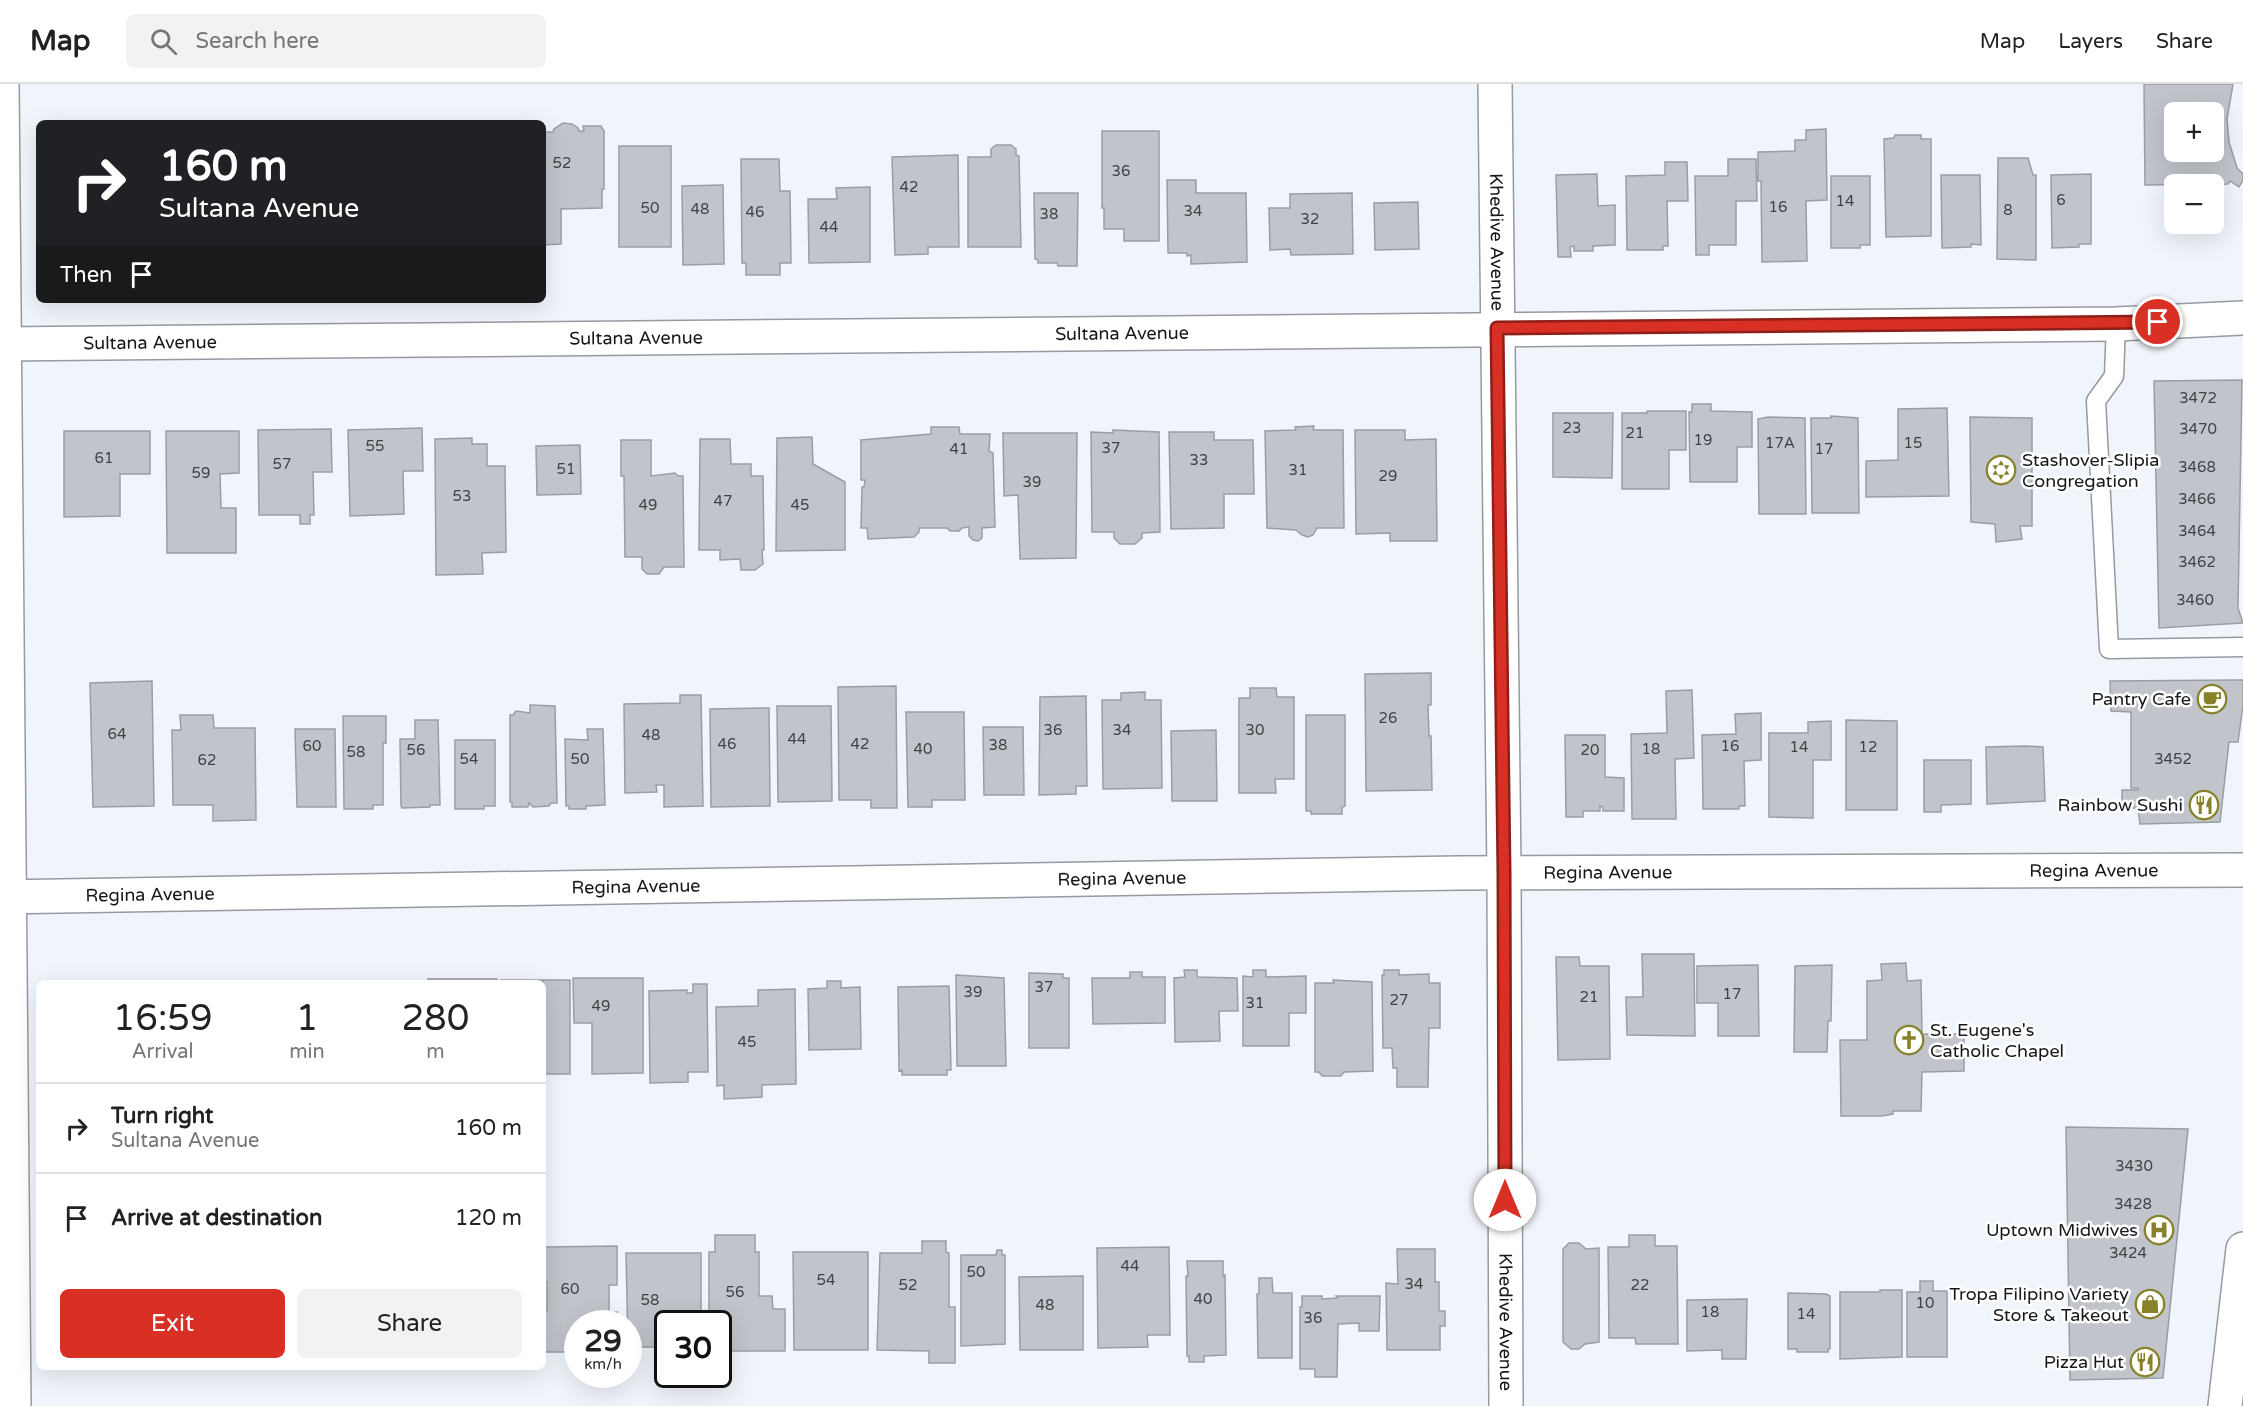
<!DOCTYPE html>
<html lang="en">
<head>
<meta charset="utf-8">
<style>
	:root { --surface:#fff; --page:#f2f2f2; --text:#222; --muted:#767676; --line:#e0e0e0; --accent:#d93025 }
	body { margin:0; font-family:"Varela Round",sans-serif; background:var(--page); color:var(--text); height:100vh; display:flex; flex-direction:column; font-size:22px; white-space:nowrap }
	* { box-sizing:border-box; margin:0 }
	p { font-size:20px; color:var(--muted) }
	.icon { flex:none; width:33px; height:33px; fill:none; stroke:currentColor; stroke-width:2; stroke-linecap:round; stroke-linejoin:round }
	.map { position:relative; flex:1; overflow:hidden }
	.sheet { position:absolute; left:36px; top:896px; width:510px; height:390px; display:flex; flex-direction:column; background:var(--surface); border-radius:9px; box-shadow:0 6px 24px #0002 }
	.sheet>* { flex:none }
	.hud { position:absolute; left:36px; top:36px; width:510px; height:183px; border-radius:9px; box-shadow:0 6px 24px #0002; background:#202124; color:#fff; overflow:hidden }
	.controls { position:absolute; left:2164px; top:18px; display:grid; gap:12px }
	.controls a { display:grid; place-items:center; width:60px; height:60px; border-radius:9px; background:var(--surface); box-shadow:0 6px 24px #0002; font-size:30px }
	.speed { position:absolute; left:564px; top:1226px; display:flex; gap:12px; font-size:30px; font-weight:700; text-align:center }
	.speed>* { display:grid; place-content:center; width:78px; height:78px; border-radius:50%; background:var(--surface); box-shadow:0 6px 24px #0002; line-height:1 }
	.speed small { font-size:15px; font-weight:400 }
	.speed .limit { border:3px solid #111; border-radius:9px; background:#fff; color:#111 }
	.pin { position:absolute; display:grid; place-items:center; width:51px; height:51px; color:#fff; margin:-26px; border:3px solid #fff; border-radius:50%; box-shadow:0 2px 6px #0007 }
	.me { position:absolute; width:66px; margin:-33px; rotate:0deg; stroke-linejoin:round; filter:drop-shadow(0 0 4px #0008) }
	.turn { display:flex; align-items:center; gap:21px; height:126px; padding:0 24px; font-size:27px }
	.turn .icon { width:78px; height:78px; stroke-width:2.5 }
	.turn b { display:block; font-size:42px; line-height:51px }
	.then { display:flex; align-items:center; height:57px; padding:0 24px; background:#0003; gap:12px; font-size:22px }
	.eta { display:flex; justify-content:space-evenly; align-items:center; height:102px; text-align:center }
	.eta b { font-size:36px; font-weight:600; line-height:42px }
	.primary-button { display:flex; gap:12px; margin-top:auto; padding:12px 24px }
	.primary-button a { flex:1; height:69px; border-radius:9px; background:var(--accent); color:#fff; font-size:24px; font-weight:600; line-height:69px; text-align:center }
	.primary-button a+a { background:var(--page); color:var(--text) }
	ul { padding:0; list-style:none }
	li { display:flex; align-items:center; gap:18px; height:90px; padding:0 24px; border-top:2px solid var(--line) }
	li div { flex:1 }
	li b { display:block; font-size:22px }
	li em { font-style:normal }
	header { display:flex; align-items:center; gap:36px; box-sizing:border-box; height:84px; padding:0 30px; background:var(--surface); border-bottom:2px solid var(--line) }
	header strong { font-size:28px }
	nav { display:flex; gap:33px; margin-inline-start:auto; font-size:21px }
	.search { width:420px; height:54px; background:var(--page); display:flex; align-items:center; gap:15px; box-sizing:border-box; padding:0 21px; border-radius:9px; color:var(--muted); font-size:22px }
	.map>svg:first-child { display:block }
	.building { fill:#c1c5cb; stroke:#9a9ea3; stroke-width:1.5; fill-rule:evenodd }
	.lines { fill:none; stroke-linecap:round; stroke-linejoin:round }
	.lane-casing { stroke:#969aa0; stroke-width:21 }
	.street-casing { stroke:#969aa0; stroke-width:36 }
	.secondary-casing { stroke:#969aa0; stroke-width:36 }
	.lane { stroke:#fff; stroke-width:18 }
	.street { stroke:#fff; stroke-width:33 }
	.secondary { stroke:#fff; stroke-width:33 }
	.route-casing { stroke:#8d1f18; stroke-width:15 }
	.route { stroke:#d93025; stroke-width:10 }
	.labels { text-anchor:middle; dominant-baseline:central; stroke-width:5; stroke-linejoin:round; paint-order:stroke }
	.number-label { font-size:15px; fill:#404246 }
	.street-label { font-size:18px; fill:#151719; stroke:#fff }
	.poi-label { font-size:18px; fill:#151719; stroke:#fff; text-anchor:end }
</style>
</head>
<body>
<header>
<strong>Map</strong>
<div class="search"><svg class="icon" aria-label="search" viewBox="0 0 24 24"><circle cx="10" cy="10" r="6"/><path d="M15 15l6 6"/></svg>Search here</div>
<nav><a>Map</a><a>Layers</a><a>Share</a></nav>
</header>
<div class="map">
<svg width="2243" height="1322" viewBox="0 0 2243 1322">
	<rect width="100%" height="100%" fill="#f0f5fb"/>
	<path class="building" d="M2144,0H2233L2227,35L2229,58L2237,84L2243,90V96L2239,103L2230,97L2228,100L2145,101ZM2175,28H2214V68H2175Z
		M563,39L572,40L578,44L579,47H584L583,42H601L604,47V105H602V124L561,125V160L543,161V48H553L554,45Z
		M1826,45L1827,116L1806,117L1807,177L1762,178L1761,97H1758V68L1795,67V56H1806V46Z
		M1102,47H1159V157H1124V145H1104V124H1102Z
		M1895,51H1921V55H1931V152L1886,153L1884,55L1894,54Z
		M996,61H1011L1016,65V71L1019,72L1021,163H968V73H991V65Z
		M619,62H671V163H619Z
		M958,71L959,163H928V170L895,171L892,73Z
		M1998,74H2028L2033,91H2036V176L1997,175Z
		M741,75H779L780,107H790L791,179H780V191H746V179H742Z
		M1728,75H1756L1757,117H1736V161H1709V171H1696L1695,92H1728Z
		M1665,78H1687L1688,117H1667L1668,162H1663V166H1627L1626,92L1665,91Z
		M1597,90L1598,122L1615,121V161L1593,162V167H1574V162L1570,163L1571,173H1558L1556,91Z
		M2091,90V160H2079V163L2052,164L2051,91Z
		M1941,91H1980L1981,161L1971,160V163L1942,164Z
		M1831,92H1870V161H1860V164H1831Z
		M1167,96H1196V109H1246L1247,178L1191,180V171L1187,172V169H1168Z
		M723,101L724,180L683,181L682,102Z
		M870,103V178L809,179L808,115H837L836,104Z
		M1034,109H1078L1077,182H1058L1057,179H1038V176L1035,175Z
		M1352,109L1353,170L1291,171L1290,165L1270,166L1269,124H1290V110Z
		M1418,118L1419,165L1375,166L1374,119Z
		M2242,296L2238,524L2243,539L2159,544L2154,297Z
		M1692,320H1711V327L1752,328V363H1737V398H1690L1689,328H1692Z
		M1947,324L1949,412L1866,413V377L1898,376V325Z
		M1647,327H1686V366H1669V405H1622V329H1647Z
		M1553,329H1613L1612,394L1553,393Z
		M1831,332L1858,334L1859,429H1812L1811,334H1831Z
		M1768,333L1805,334L1806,430H1759L1758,335Z
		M1970,333L2032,334V442H2020L2022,455L1996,458L1995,440L1971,438Z
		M1314,342L1313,346H1343L1344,444H1317L1313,451L1308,453L1302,451L1296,446L1267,444L1265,347L1296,346L1295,343Z
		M931,343H959L960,350H990L989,367L993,369L995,443L982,444V454L978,457L973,456L969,452V443L962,444L959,447H950L947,444H919V448L914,453L868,455L867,444H861L862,403H864L865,396H861V356L931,350Z
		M422,344L423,387H403L404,430L350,432L348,346Z
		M331,345L332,388H313L314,431H310V440H300V431H259L258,346Z
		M1113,346L1159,348L1160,448L1142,449V454L1135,460H1120L1114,454V448H1092L1091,348L1113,349Z
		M1355,346H1405V356L1436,355L1437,457H1390V449L1356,450Z
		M64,347H150V390H120V432L64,433Z
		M166,347H239V389L220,390L221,424H236V469H167Z
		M1169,348H1214V356H1253L1254,410H1224V444L1171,445Z
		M1003,349H1077L1076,474L1020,475L1018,411L1004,412Z
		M812,353L813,380L845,398V466L776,467L777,354Z
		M472,354V360H487V382H505L506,468L482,469L483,490L436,491L435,355Z
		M700,355H730L731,380H751V392H763L764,466H762L763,480L755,486H741L740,475L720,476V466H699Z
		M621,356H651V392L675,389L678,392H683L684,483H664L659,490H647L642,485V473H625L624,392H621Z
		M580,361L581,410L537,411L536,362Z
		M1431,589V621H1428L1429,652H1431L1432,706L1366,707L1365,590Z
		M2237,596H2243V621L2238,658H2229L2220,738L2140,740L2138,724H2122V706H2138V704H2131V628L2111,627L2110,597Z
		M152,597L154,722L93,723L90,599Z
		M896,602L897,724H871V716H839L838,603Z
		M1250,604H1276L1277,613H1294V695H1275L1276,709H1239V614H1250Z
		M1692,606L1694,674L1675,675L1676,735H1632L1631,650L1667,649L1666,607Z
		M1145,608V616H1161L1162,704L1103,705L1102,616H1121V609Z
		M680,611H701L703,722L664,723V701H656L657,708L625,709L624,620L680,619Z
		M1086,612L1087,702H1076V710L1039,711L1040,613Z
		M530,621L555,622L557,719H551L549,722L533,723L529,719L528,723H512V718H510V631H513L516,627L530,629Z
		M777,622H831L832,717L778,718Z
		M769,624L770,722L711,723L710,625Z
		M906,628H964L965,716H932V723H908Z
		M1761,629V676L1744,677L1745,722H1739V725H1703L1702,651L1736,650L1735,630Z
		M180,631H213L214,644H255L256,736L213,737V721H173L172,646H181Z
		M1306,631H1345V722L1342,723V730H1311V727H1306Z
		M343,632H386V659H383V721H373V725H344Z
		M415,636H438L440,721H430V723L402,724L401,722L400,655H415Z
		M1846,636L1897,637V726H1846Z
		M1831,637V676H1813V734L1769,733V649H1808V638Z
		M983,643H1023L1024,711H984Z
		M295,645H335L336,723H297Z
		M587,645H603L605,721L586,722V725H569V722H566L565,655L588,656Z
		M1216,646L1217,717H1172L1171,647Z
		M1565,651H1605V693L1624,694V727H1603V723L1600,722V727H1583V733H1566Z
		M455,656H495V722H484V725H455Z
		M2026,662L2043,663L2045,717L1987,720L1986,663Z
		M1924,676H1971V720L1941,721V728H1924Z
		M1642,870H1694L1695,952L1627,951L1626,913H1643Z
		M1556,873H1579L1580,882H1609L1610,975L1558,976Z
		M1906,879L1907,897L1921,896L1922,950H1964V987L1922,988L1921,1027H1893V1030L1882,1032H1841L1840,956H1867V897L1882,896L1881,880Z
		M1758,881L1759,952H1718V919H1697V882Z
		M1832,881L1831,937H1828L1827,968H1794L1795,882Z
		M1184,886H1197V893L1237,894L1238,927H1219L1220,957L1175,958L1174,894L1185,893Z
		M1253,886H1266V893L1306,892V929H1289V962H1243V892L1253,893Z
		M1384,886H1399V891L1429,890V899H1440V944H1429L1428,1003H1397V984H1393L1392,964H1383L1382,891H1384Z
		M1130,888H1142V893H1165V939L1093,940L1092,894H1130Z
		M1029,889L1063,890V894H1069V964H1029Z
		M956,891L1004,894L1006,982H957Z
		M573,894H643V989L592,990V939H574Z
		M428,895H497V898H428Z
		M501,896H570V990H543V898H501Z
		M1333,896L1372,898L1373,987L1344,988L1341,992H1322L1319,988H1315V899H1334Z
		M827,897H841V904L860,903L861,965L809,966L808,905L827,904Z
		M693,900H707L708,988H688V998L650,999L649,907L687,906V909H693Z
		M949,902L951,986H947V991H902V986L899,987L898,903Z
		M795,905L796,1000L762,1001V1013L724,1015V1001L717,1002L716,923L758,922V906Z
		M2066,1043L2188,1045L2163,1294L2070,1296Z
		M715,1151H755V1168H759V1212H772L773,1225H785V1267H718V1239H709V1168H715Z
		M1629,1151H1655V1162H1677L1678,1260H1636L1635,1254H1609L1608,1163H1629Z
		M922,1157H946V1168L949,1169V1223H955V1279H929V1267L877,1266L880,1169H922Z
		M1569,1159H1579L1586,1165L1599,1164V1258L1585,1260L1579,1265H1571L1563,1258V1165Z
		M617,1162V1201H609V1229L617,1228V1239H578V1268H543V1227H547V1198H543V1163Z
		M1169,1163L1170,1251H1147L1148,1263L1098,1264L1097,1164Z
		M1397,1165H1435V1198H1439V1227H1445V1242H1440V1266H1387L1386,1199L1398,1200Z
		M997,1166H1002V1171H1005V1260L961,1262V1171H996Z
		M793,1168H868V1266H794Z
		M626,1169H701V1239H668V1267H664V1263H628Z
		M1187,1177H1223V1192L1225,1191L1226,1271L1204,1272V1278H1189V1272H1187L1186,1192H1188Z
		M1083,1192V1266H1020L1019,1193Z
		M1259,1194H1272L1273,1209H1292V1274H1258L1257,1210H1259Z
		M1920,1197H1933V1207H1947V1273H1907V1208H1920Z
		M1880,1206H1902V1273L1840,1275V1208H1880Z
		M1788,1209L1826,1210L1830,1212V1265H1828V1268H1797V1265H1788Z
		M1302,1212H1322V1215L1337,1214L1336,1212H1380L1379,1247H1359V1239L1338,1240L1337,1293H1315V1285H1300V1223H1302Z
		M1747,1215L1746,1275H1722V1266L1687,1267V1216Z"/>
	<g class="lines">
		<g class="lane-casing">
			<path id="lane" d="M2116,240L2114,292L2096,317L2109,565L2243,563"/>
		</g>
		<g class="street-casing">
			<g id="street">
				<path d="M2,0L14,1322"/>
				<path id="s1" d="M1495,0L1504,789L1506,1322"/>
				<path id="s2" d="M0,260L2116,240L2243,234"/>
				<path id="s3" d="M0,813L1458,789L2243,786"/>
			</g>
		</g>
		<g class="secondary-casing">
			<path id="secondary" d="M2225,1322L2243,1165"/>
		</g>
		<use href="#lane" class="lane"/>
		<use href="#street" class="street"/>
		<use href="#secondary" class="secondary"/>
	</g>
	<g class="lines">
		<g class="route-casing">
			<path id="route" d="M1505,1116L1504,789L1497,244L2158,238"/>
		</g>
		<use href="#route" class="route"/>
	</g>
	<defs>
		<g id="synagogue-ring" transform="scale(1.5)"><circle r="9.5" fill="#fff" stroke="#87822a" stroke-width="1.5"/><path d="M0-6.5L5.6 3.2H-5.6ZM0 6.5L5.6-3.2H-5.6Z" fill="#87822a"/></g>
		<g id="cafe-ring" transform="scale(1.5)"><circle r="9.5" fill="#fff" stroke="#87822a" stroke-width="1.5"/><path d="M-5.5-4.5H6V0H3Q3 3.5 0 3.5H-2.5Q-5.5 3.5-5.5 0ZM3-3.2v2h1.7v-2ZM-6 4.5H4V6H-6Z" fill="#87822a"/></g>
		<g id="restaurant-ring" transform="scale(1.5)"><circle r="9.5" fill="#fff" stroke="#87822a" stroke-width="1.5"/><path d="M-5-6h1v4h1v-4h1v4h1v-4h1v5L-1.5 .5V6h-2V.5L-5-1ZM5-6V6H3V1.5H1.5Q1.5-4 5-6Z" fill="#87822a"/></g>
		<g id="church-ring" transform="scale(1.5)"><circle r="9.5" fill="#fff" stroke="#87822a" stroke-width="1.5"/><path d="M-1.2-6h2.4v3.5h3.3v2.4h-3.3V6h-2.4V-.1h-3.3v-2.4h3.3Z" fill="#87822a"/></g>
		<g id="hospital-ring" transform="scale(1.5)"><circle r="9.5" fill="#fff" stroke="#87822a" stroke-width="1.5"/><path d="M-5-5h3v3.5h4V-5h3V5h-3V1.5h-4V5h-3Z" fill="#87822a"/></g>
		<g id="shop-ring" transform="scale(1.5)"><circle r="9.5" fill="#fff" stroke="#87822a" stroke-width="1.5"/><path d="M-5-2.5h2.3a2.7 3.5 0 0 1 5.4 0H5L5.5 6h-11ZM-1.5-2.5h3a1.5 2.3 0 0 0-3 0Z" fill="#87822a"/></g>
	</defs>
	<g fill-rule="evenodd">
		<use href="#synagogue-ring" x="2001" y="386"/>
		<use href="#cafe-ring" x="2212" y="615"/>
		<use href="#restaurant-ring" x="2204" y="721"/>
		<use href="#church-ring" x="1909" y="956"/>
		<use href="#hospital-ring" x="2159" y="1146"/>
		<use href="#shop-ring" x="2150" y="1220"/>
		<use href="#restaurant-ring" x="2145" y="1278"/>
	</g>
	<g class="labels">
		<g class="number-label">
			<text x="562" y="79">52</text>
			<text x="1121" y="87">36</text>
			<text x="909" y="103">42</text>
			<text x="2061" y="116">6</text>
			<text x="1845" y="117">14</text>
			<text x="1778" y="123">16</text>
			<text x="650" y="124">50</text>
			<text x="700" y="125">48</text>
			<text x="2008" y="126">8</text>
			<text x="1193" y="127">34</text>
			<text x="755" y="128">46</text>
			<text x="1049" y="130">38</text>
			<text x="1310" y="135">32</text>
			<text x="829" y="143">44</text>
			<text x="2198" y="314">3472</text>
			<text x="1572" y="344">23</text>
			<text x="2198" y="345">3470</text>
			<text x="1635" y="349">21</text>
			<text x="1703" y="356">19</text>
			<text x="1780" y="359">17A</text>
			<text x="1913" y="359">15</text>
			<text x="375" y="362">55</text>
			<text x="1111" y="364">37</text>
			<text x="959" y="365">41</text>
			<text x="1824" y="365">17</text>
			<text x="104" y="374">61</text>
			<text x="1199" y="376">33</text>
			<text x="282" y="380">57</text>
			<text x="2197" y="383">3468</text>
			<text x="566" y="385">51</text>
			<text x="1298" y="386">31</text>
			<text x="201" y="389">59</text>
			<text x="1388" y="392">29</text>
			<text x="1032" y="398">39</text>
			<text x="462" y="412">53</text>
			<text x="2197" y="415">3466</text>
			<text x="723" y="417">47</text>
			<text x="648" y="421">49</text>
			<text x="800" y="421">45</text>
			<text x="2197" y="447">3464</text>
			<text x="2197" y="478">3462</text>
			<text x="2195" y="516">3460</text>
			<text x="1388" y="634">26</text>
			<text x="1053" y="646">36</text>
			<text x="1122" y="646">34</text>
			<text x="1255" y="646">30</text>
			<text x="117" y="650">64</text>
			<text x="651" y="651">48</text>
			<text x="797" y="655">44</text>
			<text x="727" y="660">46</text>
			<text x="860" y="660">42</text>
			<text x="998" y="661">38</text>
			<text x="312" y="662">60</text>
			<text x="1730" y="662">16</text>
			<text x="1799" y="663">14</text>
			<text x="1868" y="663">12</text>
			<text x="923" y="665">40</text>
			<text x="1651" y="665">18</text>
			<text x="416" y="666">56</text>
			<text x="1590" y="666">20</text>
			<text x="356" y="668">58</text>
			<text x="469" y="675">54</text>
			<text x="580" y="675">50</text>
			<text x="2173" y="675">3452</text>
			<text x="207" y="676">62</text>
			<text x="1044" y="903">37</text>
			<text x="973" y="908">39</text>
			<text x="1732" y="910">17</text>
			<text x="1589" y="913">21</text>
			<text x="1399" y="916">27</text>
			<text x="1255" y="919">31</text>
			<text x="601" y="922">49</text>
			<text x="747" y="958">45</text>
			<text x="2134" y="1082">3430</text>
			<text x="2133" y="1120">3428</text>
			<text x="2128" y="1169">3424</text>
			<text x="1130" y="1182">44</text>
			<text x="976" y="1188">50</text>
			<text x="826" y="1196">54</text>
			<text x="1414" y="1200">34</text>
			<text x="908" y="1201">52</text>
			<text x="1640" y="1201">22</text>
			<text x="570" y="1205">60</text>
			<text x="735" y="1208">56</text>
			<text x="1203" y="1215">40</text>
			<text x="650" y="1216">58</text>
			<text x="1925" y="1219">10</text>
			<text x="1045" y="1221">48</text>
			<text x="1710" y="1228">18</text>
			<text x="1806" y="1230">14</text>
			<text x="1313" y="1234">36</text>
		</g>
		<g class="street-label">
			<text stroke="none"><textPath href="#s1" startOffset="158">Khedive Avenue</textPath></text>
			<text stroke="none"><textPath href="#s2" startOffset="1122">Sultana Avenue</textPath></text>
			<text stroke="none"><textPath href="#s2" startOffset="636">Sultana Avenue</textPath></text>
			<text stroke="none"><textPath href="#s2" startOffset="150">Sultana Avenue</textPath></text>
			<text stroke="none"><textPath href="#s3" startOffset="2094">Regina Avenue</textPath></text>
			<text stroke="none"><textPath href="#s3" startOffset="1608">Regina Avenue</textPath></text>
			<text stroke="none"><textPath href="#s3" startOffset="1122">Regina Avenue</textPath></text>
			<text stroke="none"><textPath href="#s3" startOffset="636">Regina Avenue</textPath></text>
			<text stroke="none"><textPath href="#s3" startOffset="150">Regina Avenue</textPath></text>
			<text stroke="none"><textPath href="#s1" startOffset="1238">Khedive Avenue</textPath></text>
		</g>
		<g class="poi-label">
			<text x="2022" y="376" text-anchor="start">Stashover-Slipia<tspan x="2022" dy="21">Congregation</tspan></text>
			<text x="2191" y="615">Pantry Cafe</text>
			<text x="2183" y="721">Rainbow Sushi</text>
			<text x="1930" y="946" text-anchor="start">St. Eugene's<tspan x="1930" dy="21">Catholic Chapel</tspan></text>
			<text x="2138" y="1146">Uptown Midwives</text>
			<text x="2129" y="1210">Tropa Filipino Variety<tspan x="2129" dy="21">Store &amp; Takeout</tspan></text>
			<text x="2124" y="1278">Pizza Hut</text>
		</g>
	</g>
</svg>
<div class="controls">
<a>+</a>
<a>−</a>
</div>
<div class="speed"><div>29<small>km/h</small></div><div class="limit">30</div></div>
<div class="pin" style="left:2158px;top:238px;background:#d93025"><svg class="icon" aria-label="arrive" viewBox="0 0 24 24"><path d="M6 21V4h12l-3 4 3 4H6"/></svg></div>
<svg class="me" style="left:1505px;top:1116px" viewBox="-20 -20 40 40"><circle r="19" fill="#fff"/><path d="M0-13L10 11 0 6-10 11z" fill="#d93025"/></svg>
<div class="hud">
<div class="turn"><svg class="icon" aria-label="right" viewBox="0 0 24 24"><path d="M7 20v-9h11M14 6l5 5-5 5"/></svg><div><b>160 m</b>Sultana Avenue</div></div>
<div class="then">Then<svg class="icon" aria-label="arrive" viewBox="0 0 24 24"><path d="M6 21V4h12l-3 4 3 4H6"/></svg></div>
</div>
<section class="sheet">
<div class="eta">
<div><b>16:59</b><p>Arrival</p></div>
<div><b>1</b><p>min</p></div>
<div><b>280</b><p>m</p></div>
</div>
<ul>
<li><svg class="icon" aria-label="right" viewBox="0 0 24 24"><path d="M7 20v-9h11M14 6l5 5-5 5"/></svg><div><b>Turn right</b><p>Sultana Avenue</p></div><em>160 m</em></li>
<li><svg class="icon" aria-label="arrive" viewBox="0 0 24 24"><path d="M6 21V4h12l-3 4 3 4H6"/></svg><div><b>Arrive at destination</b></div><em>120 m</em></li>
</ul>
<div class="primary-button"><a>Exit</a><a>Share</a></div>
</section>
</div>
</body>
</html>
